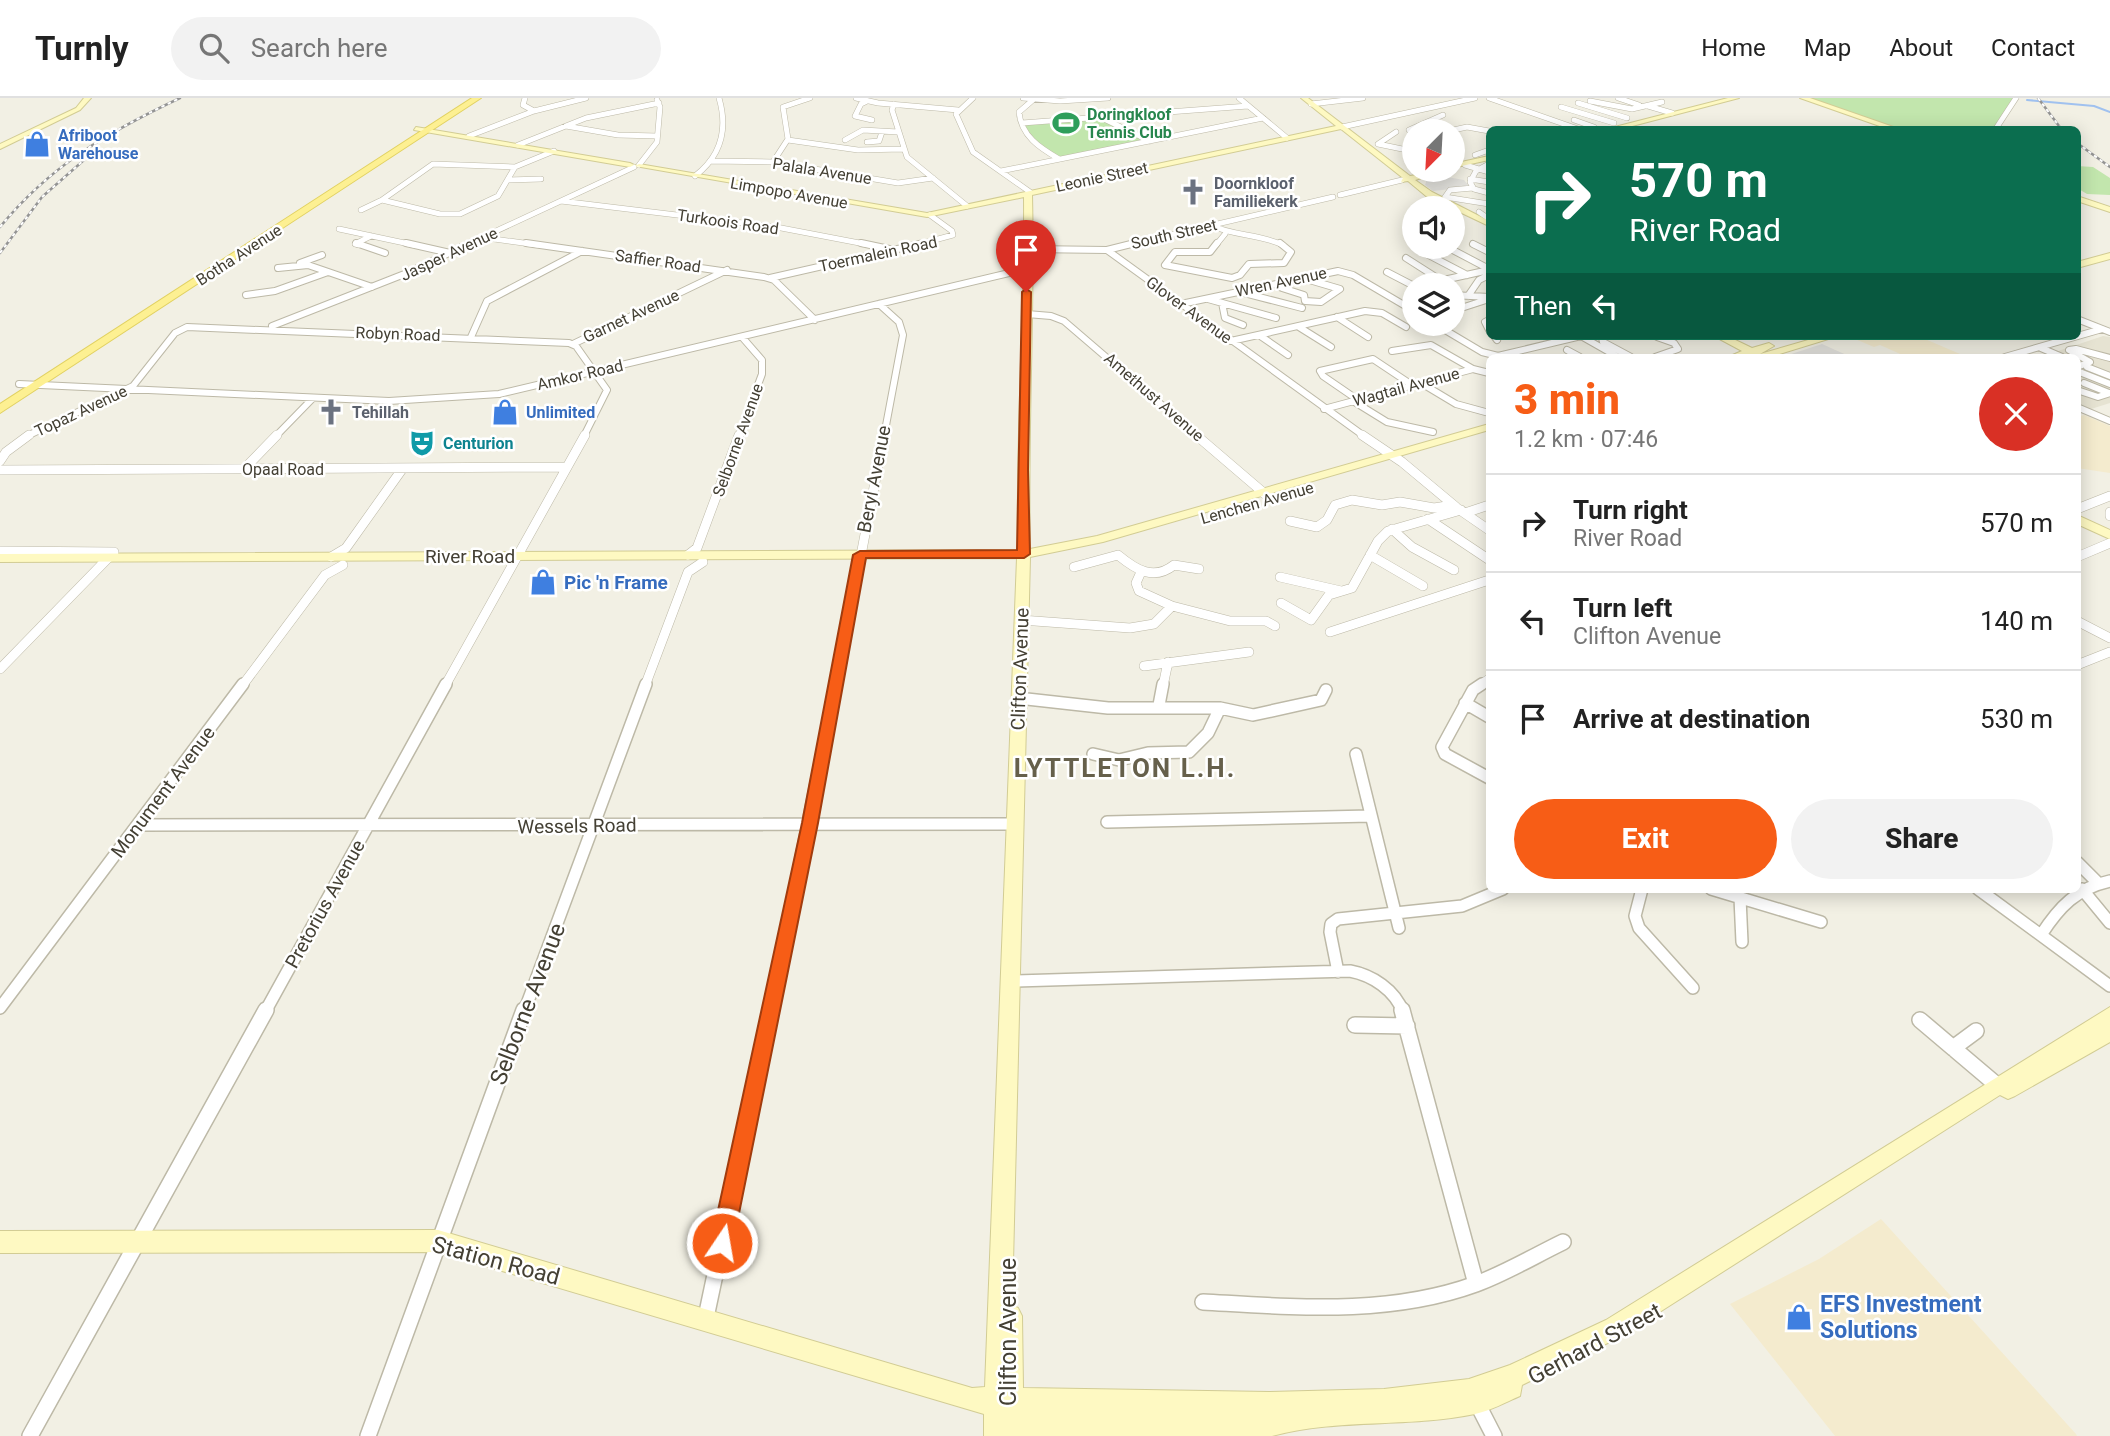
<!DOCTYPE html>
<html lang="en">
<head>
<meta charset="utf-8">
<style>
	:root { --surface:#fff; --page:#f2f2f2; --text:#222; --muted:#767676; --line:#e0e0e0; --accent:#f75d16 }
	body { margin:0; font-family:Roboto,sans-serif; background:var(--page); color:var(--text); height:100vh; display:flex; flex-direction:column; font-size:26px; white-space:nowrap }
	* { box-sizing:border-box; margin:0 }
	p { font-size:23px; color:var(--muted) }
	.icon { flex:none; width:38px; height:38px; fill:none; stroke:currentColor; stroke-width:2; stroke-linecap:round; stroke-linejoin:round }
	.map { position:relative; flex:1; overflow:hidden }
	.side { position:absolute; left:1486px; top:256px; width:595px; height:539px; display:flex; flex-direction:column; background:var(--surface); border-radius:10px; box-shadow:0 4px 18px #0003 }
	.side>* { flex:none }
	.top-card { position:absolute; left:1486px; top:28px; width:595px; height:214px; border-radius:10px; box-shadow:0 4px 18px #0003; background:#0b6e4f; color:#fff; overflow:hidden }
	.needle { width:46px; rotate:204deg }
	.buttons { position:absolute; left:1402px; top:21px; display:grid; gap:14px }
	.buttons a { display:grid; place-items:center; width:63px; height:63px; border-radius:50%; background:var(--surface); box-shadow:0 4px 18px #0003; font-size:35px }
	.pin { position:absolute; display:grid; place-items:center; width:60px; height:60px; color:#fff; margin:-72px -30px; border-radius:50% 50% 50% 0; rotate:-45deg; box-shadow:0 0 7px #0007 }
	.pin .icon { rotate:45deg }
	.me { position:absolute; width:77px; margin:-38px; rotate:12deg; stroke-linejoin:round; filter:drop-shadow(0 0 5px #0008) }
	.turn { display:flex; align-items:center; gap:24px; height:147px; padding:0 28px; font-size:32px }
	.turn .icon { width:91px; height:91px; stroke-width:2.5 }
	.turn b { display:block; font-size:49px; line-height:60px }
	.then { display:flex; align-items:center; height:66px; padding:0 28px; background:#0003; gap:14px; font-size:26px }
	.round { display:grid; place-items:center; flex:none; width:74px; height:74px; border-radius:37px; background:var(--page) }
	.summary { display:flex; align-items:center; justify-content:space-between; height:119px; padding:0 28px }
	h1 { font-size:42px; font-weight:800; line-height:52px; color:var(--accent) }
	.action { display:flex; gap:14px; margin-top:auto; padding:14px 28px }
	.action a { flex:1; height:80px; border-radius:42px; background:var(--accent); color:#fff; font-size:28px; font-weight:800; line-height:80px; text-align:center }
	.action a+a { background:var(--page); color:var(--text) }
	ul { padding:0; list-style:none }
	li { display:flex; align-items:center; gap:21px; height:98px; padding:0 28px; border-top:2px solid var(--line) }
	li div { flex:1 }
	li b { display:block; font-size:26px }
	li em { font-style:normal }
	header { display:flex; align-items:center; gap:42px; box-sizing:border-box; height:98px; padding:0 35px; background:var(--surface); border-bottom:2px solid var(--line) }
	header strong { font-size:33px }
	nav { display:flex; gap:38px; margin-inline-start:auto; font-size:24px }
	.search { width:490px; height:63px; background:var(--page); display:flex; align-items:center; gap:18px; box-sizing:border-box; padding:0 24px; border-radius:38px; color:var(--muted); font-size:26px }
	.map>svg:first-child { display:block }
	.residential { fill:#e6e3d2 }
	.commercial { fill:#f4ebce }
	.green { fill:#c2e6ad }
	.parking { fill:#e2e1dc }
	.lines { fill:none; stroke-linecap:round; stroke-linejoin:round }
	.stream { stroke:#a0c1ef; stroke-width:2 }
	.street-far4-casing { stroke:#bdb9a7; stroke-width:6 }
	.street-far3-casing { stroke:#bdb9a7; stroke-width:8 }
	.street-far2-casing { stroke:#bdb9a7; stroke-width:10 }
	.street-far1-casing { stroke:#bdb9a7; stroke-width:14 }
	.street-casing { stroke:#bdb9a7; stroke-width:18 }
	.secondary-casing { stroke:#d2cc94; stroke-width:2 }
	.primary-casing { stroke:#e1d162; stroke-width:2 }
	.street-far4 { stroke:#fff; stroke-width:5 }
	.street-far3 { stroke:#fff; stroke-width:6 }
	.street-far2 { stroke:#fff; stroke-width:9 }
	.street-far1 { stroke:#fff; stroke-width:11 }
	.street { stroke:#fff; stroke-width:15 }
	.secondary { fill:#fef9c2; fill-rule:evenodd }
	.primary { fill:#fdf092; fill-rule:evenodd }
	.rail-casing { stroke:#949494; stroke-width:2.5 }
	.rail { stroke:#fff; stroke-width:2; stroke-dasharray:3.5; stroke-linecap:butt }
	.route { fill:#f75d16; stroke:#a13c0e; stroke-width:2 }
	.labels { text-anchor:middle; dominant-baseline:central; stroke-width:5; stroke-linejoin:round; paint-order:stroke }
	.far-leisure-label { font-size:16px; font-weight:bold; fill:#27864d; stroke:#fff; text-anchor:start }
	.far-shop-label { font-size:16px; font-weight:bold; fill:#366cbe; stroke:#fff; text-anchor:start }
	.far-street-label { font-size:16px; fill:#444034; stroke:#fff }
	.far-worship-label { font-size:16px; font-weight:bold; fill:#5b616d; stroke:#fff; text-anchor:start }
	.far-culture-label { font-size:16px; font-weight:bold; fill:#0d838f; stroke:#fff; text-anchor:start }
	.street-label { font-size:19px; fill:#444034; stroke:#fff }
	.shop-label { font-size:19px; font-weight:bold; fill:#366cbe; stroke:#fff; text-anchor:start }
	.near-street-label { font-size:23px; fill:#444034; stroke:#fff }
	.near-shop-label { font-size:23px; font-weight:bold; fill:#366cbe; stroke:#fff; text-anchor:start }
	.district-label { font-size:26px; font-weight:bold; letter-spacing:2px; fill:#66604b; stroke:#fff }
</style>
</head>
<body>
<header>
<strong>Turnly</strong>
<div class="search"><svg class="icon" aria-label="search" viewBox="0 0 24 24"><circle cx="10" cy="10" r="6"/><path d="M15 15l6 6"/></svg>Search here</div>
<nav><a>Home</a><a>Map</a><a>About</a><a>Contact</a></nav>
</header>
<div class="map">
<svg width="2110" height="1338" viewBox="0 0 2110 1338">
	<rect width="100%" height="100%" fill="#f2f0e4"/>
	<path class="residential" d="M2103,238L2110,239V305L2091,311L2077,305V259H2030L2046,257Z"/>
	<path class="commercial" d="M1865,238H1918L1967,259H1907L1880,247L1874,249L1855,241Z
		M2084,317L2110,328V375L2077,370V319Z
		M1881,1121L2076,1336L2077,1338H1835L1730,1206L1819,1161Z"/>
	<path class="green" d="M1810,0H2014L2018,1L1998,31L1903,32Z
		M1100,20L1147,43L1058,60L1034,45L1024,27Z
		M2077,68L2093,69L2110,80V97L2087,96L2077,90Z"/>
	<path class="parking" d="M1436,77L1464,82L1470,89L1433,93L1425,87L1428,78Z
		M1822,246L1851,259H1782Z"/>
	<g class="lines">
		<path class="stream" d="M2027,2L2094,8L2110,14"/>
		<g class="street-far4-casing">
			<path id="street-far4" d="M525,0L523,7L534,13
				M856,0L878,5L958,12
				M973,0L956,16L973,54L1030,94
				M1023,0L1060,3L1108,0
				M1239,0L1287,40
				M1489,0L1581,32
				M1618,0L1639,7
				M1034,1L1019,14C1021,38 1040,50 1059,61
				M867,3L861,6L855,18L872,22
				M1590,3L1632,11L1662,4
				M1578,5L1627,20
				M894,6L892,12L907,59L967,108
				M1311,6L1363,0
				M1648,8L1672,15
				M1561,9L1614,25
				M1102,20L1150,43
				M1574,22L1594,29
				M1022,25L1248,8
				M566,28L618,37L657,38
				M1342,29L1475,0
				M1409,32L1443,17
				M1995,32L2016,0
				M1449,33L1467,29L1489,33
				M1396,34L1378,46L1407,52
				M469,38L534,13L586,0
				M788,42L858,52L903,51
				M845,42L863,32L898,34
				M867,44L879,43L882,34
				M518,47L586,20L659,5
				M1475,57L1489,52
				M710,63L773,64L898,85L933,80
				M773,64L788,41L783,9L810,0
				M1489,66L1476,73L1470,84L1474,91L1489,95
				M639,67L657,44L660,9L657,2
				M1465,67L1489,74
				M1411,69L1414,67
				M1001,73L1263,20
				M695,78C721,58 728,31 719,0
				M1470,81L1489,84
				M508,82L541,81
				M1473,90L1450,92L1445,99L1489,106
				M1340,97L1402,82
				M382,102L440,116H460L498,98L515,69L554,53
				M561,103L776,129L870,147
				M361,112L382,102L433,66L515,69
				M1479,114L1489,121
				M1210,127C1233,138 1260,136 1283,147
				M339,131L414,147
				M487,140L538,147
				M1473,146L1475,147
				M359,147L355,146L371,138
				M466,147L634,69
				M916,147L953,137L952,133L930,117
				M1127,147L1333,99
				M1216,147L1225,136"/>
		</g>
		<g class="street-far3-casing">
			<path id="street-far3" d="M356,145L385,155
				M406,145L450,155
				M526,145L764,179L774,182L815,222
				M861,145L894,152
				M1217,145L1210,154H1175L1165,167L1232,180L1240,177L1249,166L1284,165L1291,154L1280,145
				M1473,146L1489,154
				M1449,150L1489,171
				M1029,151L1107,152L1364,338
				M1107,152L1135,145
				M1425,155L1467,177
				M1406,160L1442,183
				M300,165L322,157
				M278,170L308,167L372,189
				M1387,174L1414,188
				M770,180L924,145
				M1421,187L1489,172
				M1282,190L1304,197L1305,203L1321,204L1340,191L1306,181
				M1240,194L1302,210
				M246,197L275,193L328,174
				M1452,197L1489,199
				M1468,198L1479,182L1489,177
				M1208,201L1276,220
				M1222,205L1225,220L1243,227
				M879,206L899,224L903,237L884,338
				M1181,206L1338,173L1353,177L1414,213
				M1452,213L1489,201
				M1027,216L1051,218L1064,223L1198,338
				M1337,219L1368,239
				M2077,221L2110,234
				M1489,222L1485,224L1489,232
				M1435,226L1482,254L1498,258L1581,238L1618,259
				M272,228L407,175L470,145
				M1299,229L1331,249
				M1259,237L1288,257
				M1494,238L1497,242
				M1607,238L1602,240L1603,244L1631,259
				M471,239L487,203L582,153
				M1231,243L1365,213L1382,215L1406,229
				M573,246L727,172
				M2041,250L2062,259
				M1567,252L1580,259
				M1392,253L1431,247L1473,271
				M1655,259L1678,251L1674,245L1657,239
				M2005,259L2102,231
				M2077,269L2090,264L2069,252L2076,251L2110,260
				M2087,269L2110,278
				M2077,273L2110,286
				M1421,285L1456,306L1489,315
				M2084,285L2109,295
				M19,286L389,303L499,296L1026,171
				M2077,292L2098,299L2110,295
				M1358,302L1323,278L1320,273L1373,261L1412,287
				M1353,303L1387,324L1433,334
				M2077,309L2110,323
				M1324,311L1473,271L1489,275
				M27,338L133,288L175,235L187,229L569,245L576,248L607,292L584,338
				M276,338L313,300
				M739,338L762,276V262L742,239"/>
		</g>
		<g class="street-far2-casing">
			<path id="street-far2" d="M1196,337L1272,402
				M1362,337L1402,364L1456,409
				M0,363L6,354L29,337
				M244,371L277,337
				M0,372L566,369
				M1457,410L1489,432
				M2077,411L2110,398
				M2110,414V418
				M1465,415L1489,407
				M1428,421L1488,461
				M1290,423L1317,429L1327,422L1335,407L1352,402L1382,407L1400,404L1434,410L1453,407
				M1392,431L1412,449L1454,472
				M0,453L114,454L0,571
				M688,457L697,450L739,337
				M1370,457L1423,488
				M331,459L346,450L403,370
				M2077,459L2110,445
				M1074,469L1118,457C1136,472 1154,483 1174,467L1199,471
				M1280,479L1341,493
				M1281,505L1311,522L1329,497L1352,490L1378,443L1388,433L1461,412
				M1172,508L1230,523H1266L1275,528
				M1021,522L1130,530L1154,526L1172,508L1139,493L1136,485L1141,474
				M2077,523L2110,540
				M1330,534L1489,482
				M2077,567L2110,554
				M1144,568L1249,554
				M242,588L325,477L343,467
				M445,588L585,337
				M645,588L688,474L703,464
				M836,588L884,337
				M1163,588L1168,564
				M1479,588L1489,581"/>
		</g>
		<g class="street-far1-casing">
			<path id="street-far1" d="M1482,586L1473,592L1442,649L1445,656L1489,680
				M1018,600L1108,610H1220L1253,617L1321,602L1326,592
				M1465,605L1489,619
				M1159,607L1163,586
				M1093,656L1119,662L1148,655L1189,654L1208,635L1220,610
				M1356,656L1399,830
				M1107,724L1370,718
				M138,727L1017,726
				M2077,764L2098,785
				M1642,791L1635,818L1639,830L1693,890
				M1711,791L1821,824
				M1978,791L2110,888
				M2082,791L2110,825
				M1740,800L1742,844
				M2041,837C2059,809 2077,790 2110,783
				M1338,874L1330,834L1331,826L1338,821L1462,808L1503,791
				M1012,883L1350,873C1372,877 1395,892 1403,914
				M0,910L243,586
				M265,914L446,586
				M524,914L646,586
				M770,914L836,586"/>
		</g>
		<g class="street-casing">
			<path id="street" d="M1402,912L1476,1186
				M1920,922L1998,988
				M1355,927L1407,928
				M1953,950L1976,933
				M1203,1204C1294,1209 1388,1218 1476,1186C1506,1175 1534,1158 1563,1144
				M705,1224L771,912
				M1476,1303L1494,1338
				M30,1338L266,912
				M368,1338L524,912"/>
		</g>
		<g class="secondary-casing">
			<path id="secondary" d="M84,0H91L80,12L0,51V46L76,10Z
				M1301,0H1308L1410,78L1448,72L1415,82L1432,94L1489,123V128L1426,98L1408,83L1401,84L1403,80L1341,31L1032,97C1035,215 1027,333 1030,451L1097,438L1489,326V332L1103,444L1030,459L1012,1207L1018,1210L1022,1218L1023,1290L1269,1294L1384,1291L1469,1281L1510,1267L1606,1222L2110,909V944L2015,998L2008,1001L2000,997L1622,1238L1522,1287L1520,1298C1506,1304 1490,1313 1475,1316C1408,1330 1338,1320 1272,1338H984V1316L438,1154L0,1155V1133L438,1132L972,1290L985,1289L1017,460L0,464V456L1018,452C1016,334 1025,217 1024,99L927,119L635,68L639,66L927,115L1336,28Z
				M1728,0H1739L1617,32H1603Z
				M1800,0H1810L1902,32H1891Z
				M416,29L630,65L634,67L630,69L414,32Z
				M1489,58V62L1452,70V66Z
				M2077,98L2110,109V114L2077,103Z
				M2110,155V161L2077,170V164Z
				M1714,238H1727L1752,250L1769,245L1774,248L1760,256L1822,238H1838L1770,259L1751,257L1728,259L1742,253Z
				M2077,417L2110,432V441L2077,426Z"/>
		</g>
		<g class="primary-casing">
			<path id="primary" d="M472,0H481L0,315V306Z"/>
		</g>
		<use href="#street-far4" class="street-far4"/>
		<use href="#street-far3" class="street-far3"/>
		<use href="#street-far2" class="street-far2"/>
		<use href="#street-far1" class="street-far1"/>
		<use href="#street" class="street"/>
		<use href="#secondary" class="secondary"/>
		<use href="#primary" class="primary"/>
		<g class="rail-casing">
			<path id="rail" d="M2038,0L2062,32
				M2077,45L2110,69
				M0,129C51,67 108,34 180,0
				M0,155L42,99L84,62"/>
		</g>
		<use href="#rail" class="rail"/>
	</g>
	<path class="route" d="M1026,191L1031,194L1028,372L1030,456L1024,460H866L818,725L733,1145L730,1153L722,1156L714,1153L711,1145L802,725L853,457L860,453L1017,452L1022,194Z"/>
	<defs>
		<g id="stadium-bare" transform="scale(2.1)"><path d="M0-5a6.5 5 0 1 0 0 10a6.5 5 0 1 0 0-10ZM-3.5-1.8h7v3.6h-7Z" fill="#2e9e5b" stroke="#fff" stroke-width="2.5" paint-order="stroke"/></g>
		<g id="shop-bare" transform="scale(2.1)"><path d="M-5-2.5h2.3a2.7 3.5 0 0 1 5.4 0H5L5.5 6h-11ZM-1.5-2.5h3a1.5 2.3 0 0 0-3 0Z" fill="#3f7fe0" stroke="#fff" stroke-width="2.5" paint-order="stroke"/></g>
		<g id="church-bare" transform="scale(2.1)"><path d="M-1.2-6h2.4v3.5h3.3v2.4h-3.3V6h-2.4V-.1h-3.3v-2.4h3.3Z" fill="#6b7280" stroke="#fff" stroke-width="2.5" paint-order="stroke"/></g>
		<g id="theatre-bare" transform="scale(2.1)"><path d="M-5-5.5Q0-4 5-5.5V0Q5 5 0 6Q-5 5-5 0ZM-3.3-2.5H-1v1.5H-3.3ZM1-2.5H3.3v1.5H1ZM-2.8 1Q0 5.5 2.8 1Z" fill="#0f9aa8" stroke="#fff" stroke-width="2.5" paint-order="stroke"/></g>
	</defs>
	<g fill-rule="evenodd">
		<use href="#stadium-bare" x="1066" y="25"/>
		<use href="#shop-bare" x="37" y="46"/>
		<use href="#church-bare" x="1193" y="94"/>
		<use href="#church-bare" x="331" y="314"/>
		<use href="#shop-bare" x="505" y="314"/>
		<use href="#theatre-bare" x="422" y="345"/>
		<use href="#shop-bare" x="543" y="484"/>
		<use href="#shop-bare" x="1799" y="1219"/>
	</g>
	<g class="labels">
		<g class="far-leisure-label">
			<text x="1087" y="16">Doringkloof<tspan x="1087" dy="18">Tennis Club</tspan></text>
		</g>
		<g class="far-shop-label">
			<text x="58" y="37">Afriboot<tspan x="58" dy="18">Warehouse</tspan></text>
			<text x="526" y="314">Unlimited</text>
		</g>
		<g class="far-street-label">
			<text transform="translate(822 73) rotate(9)">Palala Avenue</text>
			<text transform="translate(1102 79) rotate(-12)">Leonie Street</text>
			<text transform="translate(789 95) rotate(10)">Limpopo Avenue</text>
			<text transform="translate(728 124) rotate(8)">Turkoois Road</text>
			<text transform="translate(1174 136) rotate(-13)">South Street</text>
			<text transform="translate(449 156) rotate(-25)">Jasper Avenue</text>
			<text transform="translate(878 156) rotate(-12)">Toermalein Road</text>
			<text transform="translate(239 157) rotate(-33)">Botha Avenue</text>
			<text transform="translate(658 163) rotate(8)">Saffier Road</text>
			<text transform="translate(1281 184) rotate(-12)">Wren Avenue</text>
			<text transform="translate(1189 212) rotate(36)">Glover Avenue</text>
			<text transform="translate(631 218) rotate(-25)">Garnet Avenue</text>
			<text transform="translate(398 236) rotate(2)">Robyn Road</text>
			<text transform="translate(580 277) rotate(-13)">Amkor Road</text>
			<text transform="translate(1406 289) rotate(-15)">Wagtail Avenue</text>
			<text transform="translate(1154 299) rotate(41)">Amethust Avenue</text>
			<text transform="translate(81 313) rotate(-25)">Topaz Avenue</text>
			<text transform="translate(738 342) rotate(-70)">Selborne Avenue</text>
			<text x="283" y="371">Opaal Road</text>
			<text transform="translate(1257 405) rotate(-16)">Lenchen Avenue</text>
		</g>
		<g class="far-worship-label">
			<text x="1214" y="85">Doornkloof<tspan x="1214" dy="18">Familiekerk</tspan></text>
			<text x="352" y="314">Tehillah</text>
		</g>
		<g class="far-culture-label">
			<text x="443" y="345">Centurion</text>
		</g>
		<g class="street-label">
			<text transform="translate(874 381) rotate(-79)">Beryl Avenue</text>
			<text x="470" y="458">River Road</text>
			<text transform="translate(1020 571) rotate(-88)">Clifton Avenue</text>
			<text transform="translate(163 694) rotate(-53)">Monument Avenue</text>
			<text transform="translate(577 728) rotate(-1)">Wessels Road</text>
			<text transform="translate(325 806) rotate(-61)">Pretorius Avenue</text>
		</g>
		<g class="shop-label">
			<text x="564" y="484">Pic 'n Frame</text>
		</g>
		<g class="near-street-label">
			<text transform="translate(528 906) rotate(-69)">Selborne Avenue</text>
			<text transform="translate(496 1163) rotate(15)">Station Road</text>
			<text transform="translate(1008 1234) rotate(-90)">Clifton Avenue</text>
			<text transform="translate(1595 1246) rotate(-28)">Gerhard Street</text>
		</g>
		<g class="near-shop-label">
			<text x="1820" y="1206">EFS Investment<tspan x="1820" dy="26">Solutions</tspan></text>
		</g>
		<g class="district-label">
			<text x="1125" y="670">LYTTLETON L.H.</text>
		</g>
	</g>
</svg>
<div class="buttons">
<a><svg class="needle" viewBox="-14 -14 28 28"><path d="M0-13l5 13h-10z" fill="#e53935"/><path d="M0 13l5-13h-10z" fill="#767676"/></svg></a>
<a><svg class="icon" aria-label="sound" viewBox="0 0 24 24"><path d="M4 9h4l5-4v14l-5-4H4zM17 9q2 3 0 6"/></svg></a>
<a><svg class="icon" aria-label="layers" viewBox="0 0 24 24"><path d="M12 4l9 5-9 5-9-5zM3 14l9 5 9-5"/></svg></a>
</div>
<div class="pin" style="left:1026px;top:194px;background:#d93025"><svg class="icon" aria-label="arrive" viewBox="0 0 24 24"><path d="M6 21V4h12l-3 4 3 4H6"/></svg></div>
<svg class="me" style="left:722px;top:1145px" viewBox="-20 -20 40 40"><circle r="17" fill="#f75d16" stroke="#fff" stroke-width="3"/><path d="M0-11L8 9 0 5-8 9z" fill="#fff"/></svg>
<div class="top-card">
<div class="turn"><svg class="icon" aria-label="right" viewBox="0 0 24 24"><path d="M7 20v-9h11M14 6l5 5-5 5"/></svg><div><b>570 m</b>River Road</div></div>
<div class="then">Then<svg class="icon" aria-label="left" viewBox="0 0 24 24"><path d="M17 20v-9H6M10 6l-5 5 5 5"/></svg></div>
</div>
<section class="side">
<div class="summary"><div><h1>3 min</h1><p>1.2 km · 07:46</p></div><a class="round" style="background:#d93025;color:#fff"><svg class="icon" aria-label="close" viewBox="0 0 24 24"><path d="M6 6l12 12M18 6L6 18"/></svg></a></div>
<ul>
<li><svg class="icon" aria-label="right" viewBox="0 0 24 24"><path d="M7 20v-9h11M14 6l5 5-5 5"/></svg><div><b>Turn right</b><p>River Road</p></div><em>570 m</em></li>
<li><svg class="icon" aria-label="left" viewBox="0 0 24 24"><path d="M17 20v-9H6M10 6l-5 5 5 5"/></svg><div><b>Turn left</b><p>Clifton Avenue</p></div><em>140 m</em></li>
<li><svg class="icon" aria-label="arrive" viewBox="0 0 24 24"><path d="M6 21V4h12l-3 4 3 4H6"/></svg><div><b>Arrive at destination</b></div><em>530 m</em></li>
</ul>
<div class="action"><a>Exit</a><a>Share</a></div>
</section>
</div>
</body>
</html>
